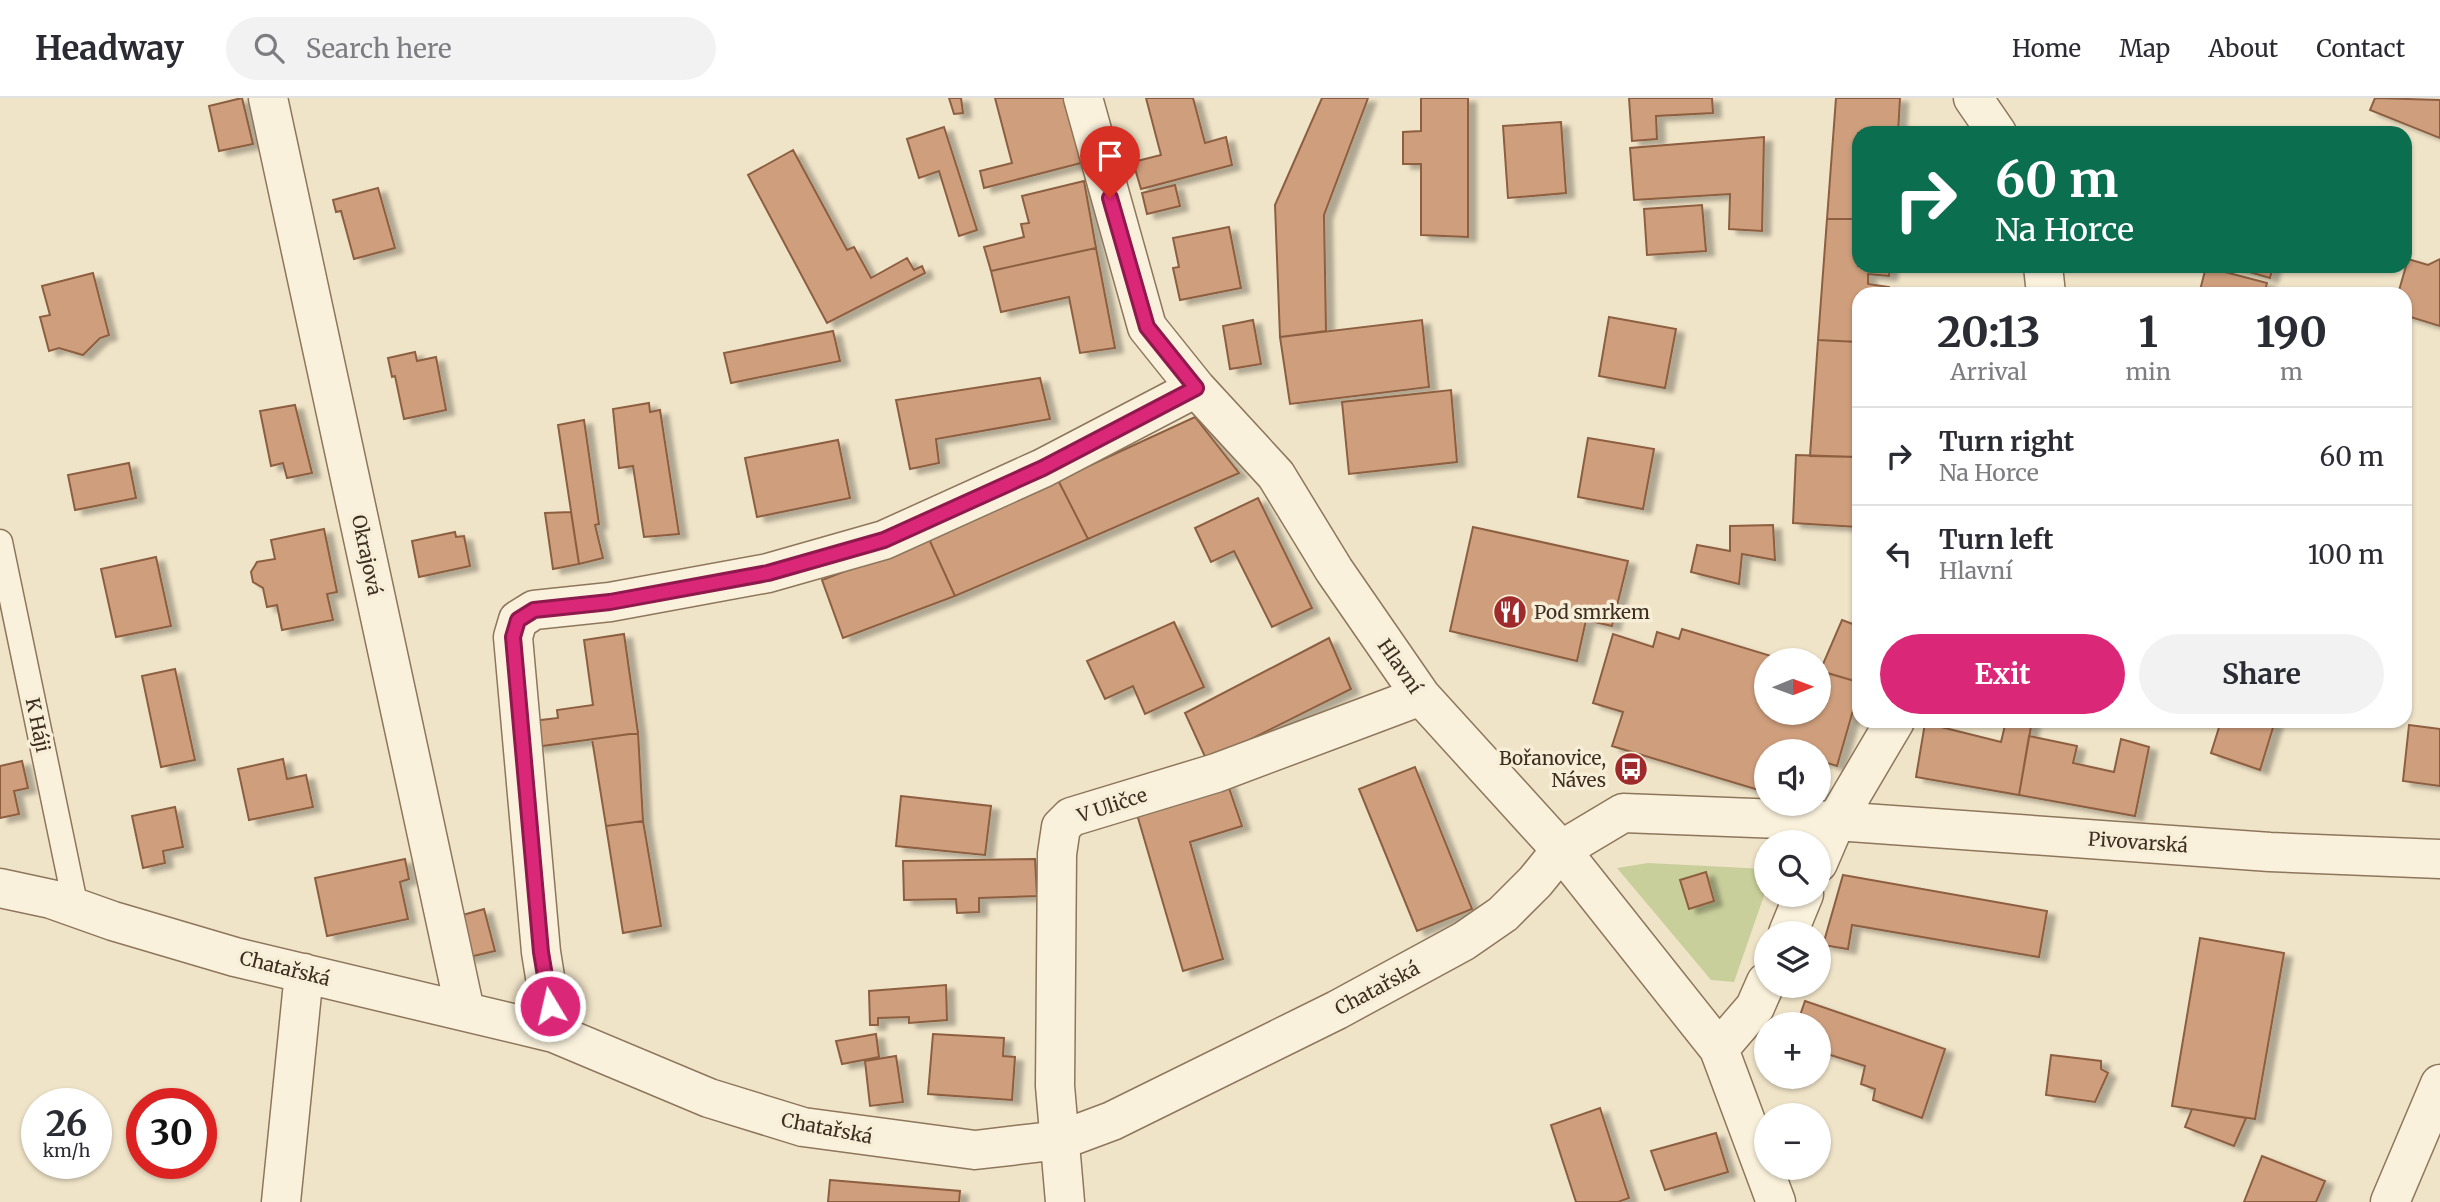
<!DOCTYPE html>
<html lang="en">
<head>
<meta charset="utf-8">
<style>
	:root { --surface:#fff; --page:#f2f2f3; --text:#2b2b33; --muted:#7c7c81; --line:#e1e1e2; --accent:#db2777 }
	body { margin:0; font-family:Merriweather,serif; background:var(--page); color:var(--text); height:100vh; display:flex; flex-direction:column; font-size:26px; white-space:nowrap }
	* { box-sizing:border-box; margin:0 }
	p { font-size:23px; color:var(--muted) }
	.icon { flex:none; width:38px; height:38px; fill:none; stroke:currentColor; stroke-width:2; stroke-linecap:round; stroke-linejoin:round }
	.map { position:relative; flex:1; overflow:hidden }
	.details { position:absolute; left:1852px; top:189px; width:560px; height:441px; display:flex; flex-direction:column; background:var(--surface); border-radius:21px; box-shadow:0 2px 5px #0004 }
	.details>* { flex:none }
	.banner { position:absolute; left:1852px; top:28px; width:560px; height:147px; border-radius:21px; box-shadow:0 2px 5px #0004; background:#0b6e4f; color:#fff; overflow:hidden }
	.needle { width:46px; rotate:89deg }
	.controls { position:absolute; left:1754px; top:550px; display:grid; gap:14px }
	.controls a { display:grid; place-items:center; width:77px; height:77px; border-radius:50%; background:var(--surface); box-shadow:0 2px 5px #0004; font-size:35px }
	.speed { position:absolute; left:21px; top:990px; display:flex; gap:14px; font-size:35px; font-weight:700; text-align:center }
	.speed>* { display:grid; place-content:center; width:91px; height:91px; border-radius:50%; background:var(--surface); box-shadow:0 2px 5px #0004; line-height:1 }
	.speed small { font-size:18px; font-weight:400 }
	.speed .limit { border:10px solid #d22; background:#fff; color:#111 }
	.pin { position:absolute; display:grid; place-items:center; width:60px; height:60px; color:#fff; margin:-72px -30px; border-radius:50% 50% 50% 0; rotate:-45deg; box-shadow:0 0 7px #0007 }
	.pin .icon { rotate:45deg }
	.me { position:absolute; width:77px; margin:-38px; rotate:351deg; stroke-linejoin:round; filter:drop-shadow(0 0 5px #0008) }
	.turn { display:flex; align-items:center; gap:24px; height:147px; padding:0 28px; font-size:32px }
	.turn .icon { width:91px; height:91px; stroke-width:2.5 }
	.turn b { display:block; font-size:49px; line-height:60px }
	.eta { display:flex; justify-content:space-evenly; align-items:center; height:119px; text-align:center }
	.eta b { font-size:42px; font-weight:700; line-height:49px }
	.primary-button { display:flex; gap:14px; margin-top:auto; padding:14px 28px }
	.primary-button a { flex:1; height:80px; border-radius:42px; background:var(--accent); color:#fff; font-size:28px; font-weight:700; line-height:80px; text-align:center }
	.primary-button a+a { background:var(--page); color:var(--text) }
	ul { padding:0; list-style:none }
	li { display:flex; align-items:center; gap:21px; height:98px; padding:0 28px; border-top:2px solid var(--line) }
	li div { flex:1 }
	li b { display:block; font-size:26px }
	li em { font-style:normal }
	header { display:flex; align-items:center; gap:42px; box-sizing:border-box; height:98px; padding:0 35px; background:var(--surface); border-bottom:2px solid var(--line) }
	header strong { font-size:33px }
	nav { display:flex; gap:38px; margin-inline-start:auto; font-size:24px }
	.search { width:490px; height:63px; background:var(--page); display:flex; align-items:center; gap:18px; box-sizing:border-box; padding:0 24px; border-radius:38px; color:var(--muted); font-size:26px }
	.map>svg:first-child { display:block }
	.green { fill:#c9cf9b }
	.building { fill:#cf9f7d; stroke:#8d5f41; stroke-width:2; filter:url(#shadow) }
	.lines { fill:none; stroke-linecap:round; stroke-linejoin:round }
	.lane-casing { stroke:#8d765c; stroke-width:27 }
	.street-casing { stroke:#8d765c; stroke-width:41 }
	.lane { stroke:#faf1dc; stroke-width:24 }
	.street { stroke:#faf1dc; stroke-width:38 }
	.route-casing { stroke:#8e194d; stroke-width:18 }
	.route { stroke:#db2777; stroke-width:12 }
	.labels { text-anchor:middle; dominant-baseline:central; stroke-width:7; stroke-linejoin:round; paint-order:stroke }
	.street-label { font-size:19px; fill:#3d2e20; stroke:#f7eed8 }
	.poi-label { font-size:19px; fill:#3d2e20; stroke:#f7eed8; text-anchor:start }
</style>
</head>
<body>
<header>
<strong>Headway</strong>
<div class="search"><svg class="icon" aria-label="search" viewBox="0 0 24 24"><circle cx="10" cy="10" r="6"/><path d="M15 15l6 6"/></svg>Search here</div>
<nav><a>Home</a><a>Map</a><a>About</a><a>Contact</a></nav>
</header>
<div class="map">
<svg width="2440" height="1104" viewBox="0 0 2440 1104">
	<defs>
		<filter id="shadow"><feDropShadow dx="8" dy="4.5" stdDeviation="2" flood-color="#0004"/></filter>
	</defs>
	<rect width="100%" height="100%" fill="#f0e4c8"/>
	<path class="green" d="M1648,765L1766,771V792L1734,884L1711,882L1617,770Z"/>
	<path class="building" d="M242,0L253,46L219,53L209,8Z
		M949,0H961L963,15L954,16Z
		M995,0H1067L1081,65L984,90L980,73L1012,65Z
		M1146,0H1193L1205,45L1226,39L1232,67L1141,91L1133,64L1161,57Z
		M1322,0H1368L1324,117L1326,233L1280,239L1275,107Z
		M1421,0H1468V139L1421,137V66H1403V34L1421,33Z
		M1629,0H1712L1713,15L1656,18L1657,41L1632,43Z
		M1836,0H1900L1898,35H1858V121H1827Z
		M2375,0L2440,2V40L2370,12Z
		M1561,24L1566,95L1508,100L1503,28Z
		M944,29L977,132L959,138L939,73L919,80L907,41Z
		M1764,39L1762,133L1729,131L1730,96L1634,102L1630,50Z
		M793,52L847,152L854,149L871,180L907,160L914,172L922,168L925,175L827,225L748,77Z
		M1084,83L1096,150L991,173L984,149L1024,139L1021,126L1029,125L1022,98Z
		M1175,87L1180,108L1147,116L1142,95Z
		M378,90L395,150L354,161L341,113L336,114L333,102Z
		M1702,107L1706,153L1647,157L1644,111Z
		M1827,121H1858V168H1890L1889,178L1868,176V186L1889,189V196H1858V244L1818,242Z
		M1229,129L1241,190L1180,202L1173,170L1179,169L1173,140Z
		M1096,150L1115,250L1080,255L1069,199L1001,214L991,173Z
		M2408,161L2428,167L2440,161V228L2404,217V196H2398Z
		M2229,168H2273L2270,180Z
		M2206,169L2267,185L2264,196H2199Z
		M93,175L109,237L100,240L83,257L59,250L49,253L40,219L50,217L42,188Z
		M1609,219L1676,231L1665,290L1599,278Z
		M1253,222L1261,266L1230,271L1223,228Z
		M1422,222L1429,289L1290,306L1280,239Z
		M833,233L840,263L731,285L724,255Z
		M1818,242L1858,244L1857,359L1810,358Z
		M415,254L417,263L436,259L446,312L404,321L395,278L392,279L388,260Z
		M1040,280L1050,321L936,341L939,365L910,371L896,302Z
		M1451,292L1457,364L1349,376L1342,304Z
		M649,305L650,314L660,312L679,436L644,439L633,368L619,370L613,311Z
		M295,307L312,375L287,380L283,365L271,368L260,313Z
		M1195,319L1239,375L1088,441L1058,382Z
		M584,322L599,426L595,427L603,460L579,466L558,327Z
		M1588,340L1654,351L1643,411L1578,399Z
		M838,342L850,400L757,419L745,360Z
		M1796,357L1857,359L1858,429L1793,425Z
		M129,365L136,400L75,412L68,377Z
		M1058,382L1088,441L955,498L929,441Z
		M1258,400L1312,510L1272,529L1234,453L1211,464L1195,430Z
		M571,414L579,466L553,471L545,415Z
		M1773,427L1775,462L1742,456L1739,486L1691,474L1697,447L1730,453V428Z
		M1473,429L1628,463L1612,528L1586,522L1577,563L1450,533Z
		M324,431L337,494L327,496L333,522L282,532L277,507L267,509L263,490L253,484L251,474L257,464L275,461L271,442Z
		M455,434L456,439L464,438L470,468L419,479L412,443Z
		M929,441L955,498L843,540L822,482Z
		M156,459L171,528L116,539L101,471Z
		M1842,522L1858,528V584L1820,573Z
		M1174,524L1204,589L1145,616L1133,588L1105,601L1087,563Z
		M1682,531L1784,562H1766V614H1818V572L1858,584V595L1837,668L1818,662V653H1788L1775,649L1774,653H1766V681L1762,693L1612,648L1623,614L1593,605L1613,536L1653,549L1657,534L1679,541Z
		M624,536L638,635L535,649L533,623L558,620L557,612L593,607L584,542Z
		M1329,540L1351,591L1207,663L1185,615Z
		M175,571L195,662L161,669L142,578Z
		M2006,623H2032L2019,697L1916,679L1925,625L2001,644Z
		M2221,623H2275L2260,672L2211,655Z
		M2409,627L2440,631V688L2403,683Z
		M638,635L643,723L606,728L592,641Z
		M2029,638L2077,648L2073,665L2114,674L2121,641L2149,649L2135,718L2019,697Z
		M283,661L287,681L306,677L313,709L249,722L238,671Z
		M22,663L28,690L14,693L19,716L0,720V668Z
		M1415,669L1472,811L1417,833L1359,691Z
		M1227,684L1242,728L1190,744L1223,861L1183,873L1136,713Z
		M901,698L991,708L985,757L896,748Z
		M175,709L183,749L163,753L165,765L143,770L132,718Z
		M643,723L661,828L623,835L606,728Z
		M405,761L409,781L400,784L408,821L327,838L315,780Z
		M1035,761L1037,798L979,800V814L957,815L956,801L904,802L903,763Z
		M1706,774L1714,803L1689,811L1680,782Z
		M1843,777L2047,813L2039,859L1852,827L1848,851L1823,847Z
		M484,811L495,853L465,860L452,820Z
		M2200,840L2284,855L2255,1021L2172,1008Z
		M946,887L947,922L909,925V919L878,920V927H870L869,893Z
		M1805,903L1945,951L1922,1020L1873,1002L1875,991L1861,986L1865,968L1818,953V926H1797Z
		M876,936L879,959L842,966L836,943Z
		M933,936L1004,940L1003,958L1015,959L1012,1002L928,996Z
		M2051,957L2101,963V971L2108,975L2095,1004L2046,997Z
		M896,958L903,1004L870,1008L865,963Z
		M1600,1010L1629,1100L1618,1104H1576L1551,1027Z
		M2192,1011L2246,1020L2234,1048L2185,1029Z
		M1716,1035L1728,1074L1665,1092L1651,1053Z
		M2262,1058L2325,1083L2316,1104H2244Z
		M830,1082L960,1093L959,1104H828Z"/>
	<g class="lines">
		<g class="lane-casing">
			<path id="lane" d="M0,444L76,810"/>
		</g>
		<g class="street-casing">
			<path id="street" d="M268,0L465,913
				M1083,0L1147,229L1196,290L1276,377L1334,472L1421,598L1561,752L1719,951L1776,1104
				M1973,0L1997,35
				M2043,168L2046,196
				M1818,765L1836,723L1895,623
				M0,790L51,801L113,823L235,859L554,935L709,1000L803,1029L975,1052L1061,1042L1112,1023L1337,912L1464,843L1503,816L1535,784L1561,752L1623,715L1836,723L2270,754L2440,761
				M1788,835L1804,796
				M554,935L541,854L513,539L518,522L534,512L610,504L768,475L884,442L1043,370L1196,290
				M1719,951L1755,909L1766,884
				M281,1104L304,875
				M1065,1104L1055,988L1057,756L1061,729L1071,719L1216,675L1421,598
				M2390,1104L2440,986"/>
		</g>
		<use href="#lane" class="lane"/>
		<use href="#street" class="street"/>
	</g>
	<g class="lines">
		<g class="route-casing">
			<path id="route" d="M550,908L541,854L513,539L518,522L534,512L610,504L768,475L884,442L1043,370L1196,290L1147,229L1110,100"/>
		</g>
		<use href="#route" class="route"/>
	</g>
	<defs>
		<g id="restaurant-disc" transform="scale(1.75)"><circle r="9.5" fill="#9e2a2b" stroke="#f7eed8"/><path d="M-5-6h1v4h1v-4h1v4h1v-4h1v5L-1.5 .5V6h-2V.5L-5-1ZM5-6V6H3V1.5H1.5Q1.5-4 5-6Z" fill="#fff"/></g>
		<g id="bus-disc" transform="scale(1.75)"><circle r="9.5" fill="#9e2a2b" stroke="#f7eed8"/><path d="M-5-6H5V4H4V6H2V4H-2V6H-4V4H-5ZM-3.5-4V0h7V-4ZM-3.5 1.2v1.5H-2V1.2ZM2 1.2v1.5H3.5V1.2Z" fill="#fff"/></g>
	</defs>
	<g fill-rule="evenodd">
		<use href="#restaurant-disc" x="1510" y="514"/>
		<use href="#bus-disc" x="1631" y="671"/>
	</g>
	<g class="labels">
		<g class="street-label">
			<text transform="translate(367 457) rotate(78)">Okrajová</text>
			<text transform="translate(1400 568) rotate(55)">Hlavní</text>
			<text transform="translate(38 627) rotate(78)">K Háji</text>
			<text transform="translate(1112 707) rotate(-18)">V Uličce</text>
			<text transform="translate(2138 744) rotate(4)">Pivovarská</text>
			<text transform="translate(285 870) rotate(14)">Chatařská</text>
			<text transform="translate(1377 890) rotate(-28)">Chatařská</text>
			<text transform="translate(827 1030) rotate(11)">Chatařská</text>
		</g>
		<g class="poi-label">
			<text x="1534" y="514">Pod smrkem</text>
			<text x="1606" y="660" text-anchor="end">Bořanovice,<tspan x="1606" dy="22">Náves</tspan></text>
		</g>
	</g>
</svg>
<div class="controls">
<a><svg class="needle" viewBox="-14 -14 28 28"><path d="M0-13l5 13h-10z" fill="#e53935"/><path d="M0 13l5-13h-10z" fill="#7c7c81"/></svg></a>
<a><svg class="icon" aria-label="sound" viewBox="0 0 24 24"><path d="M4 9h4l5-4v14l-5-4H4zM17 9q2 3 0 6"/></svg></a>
<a><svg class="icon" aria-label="search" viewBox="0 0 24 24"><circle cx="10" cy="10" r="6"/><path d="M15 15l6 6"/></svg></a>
<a><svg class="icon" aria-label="layers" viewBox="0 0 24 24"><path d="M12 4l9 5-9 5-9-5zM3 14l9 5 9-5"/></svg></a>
<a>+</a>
<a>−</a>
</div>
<div class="speed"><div>26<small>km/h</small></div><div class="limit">30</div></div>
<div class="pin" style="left:1110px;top:100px;background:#d93025"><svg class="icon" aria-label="arrive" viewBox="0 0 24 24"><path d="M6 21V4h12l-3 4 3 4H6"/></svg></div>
<svg class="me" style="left:550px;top:908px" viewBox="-20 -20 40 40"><circle r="17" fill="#db2777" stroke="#fff" stroke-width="3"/><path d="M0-11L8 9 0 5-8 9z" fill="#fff"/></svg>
<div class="banner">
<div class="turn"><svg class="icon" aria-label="right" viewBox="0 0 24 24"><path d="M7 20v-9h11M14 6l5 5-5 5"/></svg><div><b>60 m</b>Na Horce</div></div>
</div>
<section class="details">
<div class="eta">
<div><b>20:13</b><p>Arrival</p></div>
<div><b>1</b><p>min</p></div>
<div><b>190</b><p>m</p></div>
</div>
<ul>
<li><svg class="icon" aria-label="right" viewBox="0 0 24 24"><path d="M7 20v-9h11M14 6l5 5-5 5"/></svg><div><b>Turn right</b><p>Na Horce</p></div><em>60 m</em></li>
<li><svg class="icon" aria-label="left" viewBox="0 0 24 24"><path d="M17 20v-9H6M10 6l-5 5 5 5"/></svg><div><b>Turn left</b><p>Hlavní</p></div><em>100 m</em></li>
</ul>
<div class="primary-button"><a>Exit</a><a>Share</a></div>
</section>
</div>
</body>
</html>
